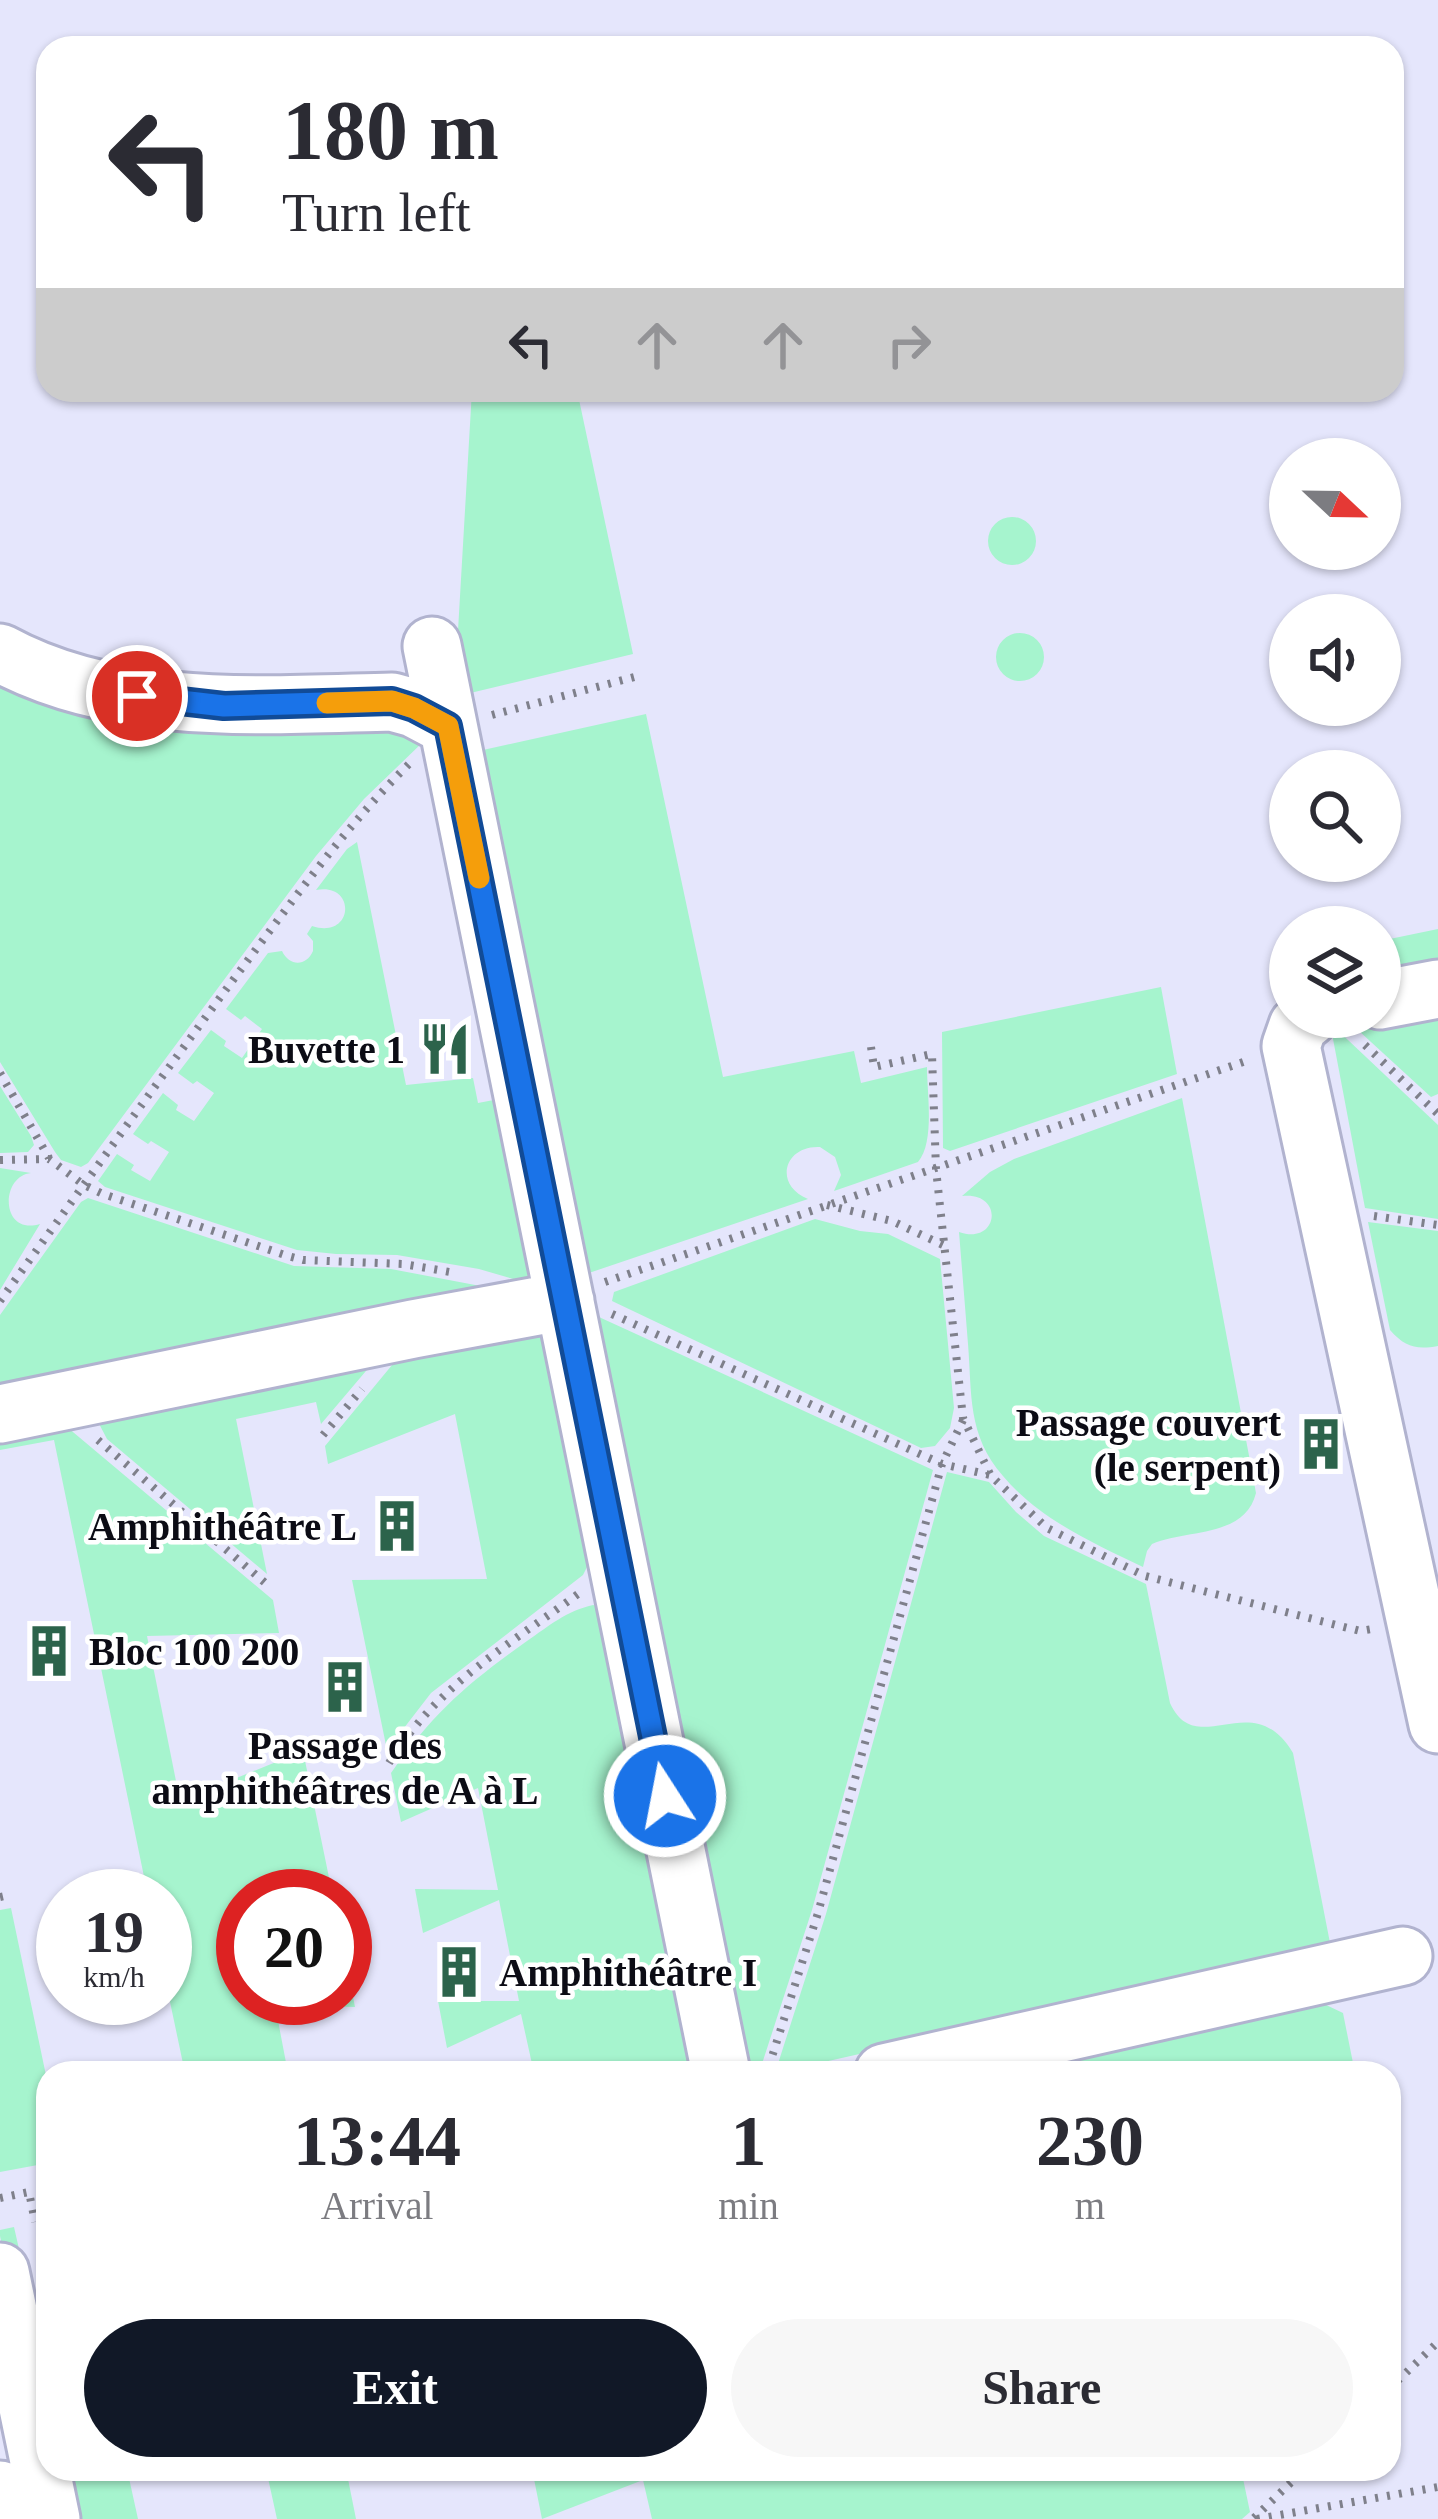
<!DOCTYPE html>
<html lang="en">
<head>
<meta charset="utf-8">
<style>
	:root { --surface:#fff; --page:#f7f7f7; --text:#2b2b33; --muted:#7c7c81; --accent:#111827 }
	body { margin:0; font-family:"Times New Roman",serif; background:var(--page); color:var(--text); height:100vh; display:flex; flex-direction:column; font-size:45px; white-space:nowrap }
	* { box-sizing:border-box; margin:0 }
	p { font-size:39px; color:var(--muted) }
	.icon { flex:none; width:66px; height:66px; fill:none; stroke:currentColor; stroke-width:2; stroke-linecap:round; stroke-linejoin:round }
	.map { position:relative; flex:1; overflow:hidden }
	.drawer { position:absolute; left:36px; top:2061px; width:1365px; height:420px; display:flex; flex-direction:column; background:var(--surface); border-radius:36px; box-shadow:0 3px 9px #0004 }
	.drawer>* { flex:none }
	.banner { position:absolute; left:36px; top:36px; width:1368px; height:366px; border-radius:36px; box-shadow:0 3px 9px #0004; background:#fff; color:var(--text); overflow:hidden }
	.needle { width:78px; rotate:112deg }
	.buttons { position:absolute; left:1269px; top:438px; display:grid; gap:24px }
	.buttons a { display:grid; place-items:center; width:132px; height:132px; border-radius:50%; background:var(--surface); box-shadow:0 3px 9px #0004; font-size:60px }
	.speed { position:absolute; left:36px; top:1869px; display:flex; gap:24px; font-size:60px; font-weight:700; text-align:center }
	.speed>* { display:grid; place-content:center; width:156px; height:156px; border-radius:50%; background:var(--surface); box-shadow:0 3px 9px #0004; line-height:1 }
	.speed small { font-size:30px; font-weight:400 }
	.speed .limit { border:18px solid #d22; background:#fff; color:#111 }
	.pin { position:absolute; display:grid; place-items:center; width:102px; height:102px; color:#fff; margin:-51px; border:6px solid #fff; border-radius:50%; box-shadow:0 3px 12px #0007 }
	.me { position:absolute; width:132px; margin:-66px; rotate:349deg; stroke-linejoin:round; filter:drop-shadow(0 0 9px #0008) }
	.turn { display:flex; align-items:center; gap:42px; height:252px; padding:0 48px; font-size:54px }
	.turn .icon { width:156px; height:156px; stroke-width:2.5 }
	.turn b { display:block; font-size:84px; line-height:102px }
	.lanes { display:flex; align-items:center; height:114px; padding:0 48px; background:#0003; justify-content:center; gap:60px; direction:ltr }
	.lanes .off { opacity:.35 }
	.eta { display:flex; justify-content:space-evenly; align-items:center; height:204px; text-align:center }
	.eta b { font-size:72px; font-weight:800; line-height:84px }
	.cta { display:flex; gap:24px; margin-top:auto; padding:24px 48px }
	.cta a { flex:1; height:138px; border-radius:72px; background:var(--accent); color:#fff; font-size:48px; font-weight:800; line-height:138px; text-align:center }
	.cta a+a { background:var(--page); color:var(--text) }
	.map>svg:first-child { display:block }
	.built { fill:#e5e6fc; fill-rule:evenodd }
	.green { fill:#a6f4ce }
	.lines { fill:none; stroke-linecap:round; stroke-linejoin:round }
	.minor-casing { stroke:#b1b3cf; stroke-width:63 }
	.path { stroke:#7f808b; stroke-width:8; stroke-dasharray:3 9; stroke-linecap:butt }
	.minor { stroke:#fff; stroke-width:57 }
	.route-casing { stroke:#114b97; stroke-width:30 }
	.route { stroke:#1a73e8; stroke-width:21 }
	.slow { stroke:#f59e0b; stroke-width:21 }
	.labels { text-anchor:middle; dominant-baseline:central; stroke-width:9; stroke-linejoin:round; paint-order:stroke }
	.poi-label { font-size:39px; font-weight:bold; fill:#0c0c15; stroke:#fff; text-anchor:end }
</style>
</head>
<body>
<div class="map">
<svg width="1438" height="2519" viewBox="0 0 1438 2519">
	<rect width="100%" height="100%" fill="#f0f1fd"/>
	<path class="built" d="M0,0H1438V2519H0ZM48,48H1392V390H48ZM1290,459H1380V549H1290ZM1290,615H1380V705H1290ZM1290,771H1380V861H1290ZM1290,927H1380V1017H1290ZM63,1896H165V1998H63ZM243,1896H345V1998H243ZM48,2073H1389V2469H48Z"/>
	<path class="green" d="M472,390H577L633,654L462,695L456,665Z
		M988 541a24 24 0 1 1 48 0a24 24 0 1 1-48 0Z
		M996 657a24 24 0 1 1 48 0a24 24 0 1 1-48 0Z
		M0,674L383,722L424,741L364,799L316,856L88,1163L81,1167L61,1160L55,1152L0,1062Z
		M646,714L723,1077L854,1051L861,1083L927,1067C927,1094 935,1142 918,1162L834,1191L841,1175L835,1157L820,1147C784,1145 773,1185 808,1199L580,1276L474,752Z
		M357,842L406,1085L473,1078L478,1103L499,1099L536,1282L530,1284L479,1269L397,1255L336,1254L297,1250L105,1187L98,1181L117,1154L134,1165L131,1170L150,1181L169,1152L151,1141L148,1144L133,1134L163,1093L178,1105L176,1110L194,1121L214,1093L197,1081L193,1084L178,1073L211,1030L226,1041L224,1046L242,1058L262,1029L245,1016L241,1020L226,1009L268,953L282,951C289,966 306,967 313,951V941L307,934L312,926C354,940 357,882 316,890L347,849Z
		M1438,929V978L1380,987V941Z
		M1161,987L1177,1074L950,1151L943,1148L942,1032Z
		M1438,997V1094L1431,1097L1347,1020L1348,1017H1380Z
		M1330,1023L1438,1125V1219L1365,1208Z
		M0,1086L31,1136L34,1145L28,1152L0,1153Z
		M1182,1098L1256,1493C1245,1538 1187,1529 1152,1544L1147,1551L1143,1567C1093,1543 1039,1519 1003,1476C967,1435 972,1393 968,1344C965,1306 962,1269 959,1232C999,1246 1005,1191 962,1196L990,1172L1014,1159Z
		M0,1168L31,1173C0,1176 0,1236 40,1224L0,1290Z
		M88,1198L294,1266L391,1269L491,1288L0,1402V1315L81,1202Z
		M815,1219L860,1231L888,1234L940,1259L954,1408L950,1428L935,1446L921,1448L612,1301L614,1292Z
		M1368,1222L1438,1231V1346C1416,1350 1405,1347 1390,1330Z
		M588,1312L933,1470L812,1910L759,2073H742Z
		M544,1323L592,1557L583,1575L431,1693L387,1750L352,1580L487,1579L455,1414L328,1464L325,1446L402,1353Z
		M377,1358L321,1424L316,1402L236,1419L267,1574L107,1439L95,1416Z
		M67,1427L273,1600L279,1633L147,1636L180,1801L303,1751L332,1892L252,1891V1896H243V1998H345L346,1961L355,2007L275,2005L288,2073H185L165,1978V1896H148L54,1440L0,1450V1436Z
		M947,1472L989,1482L1016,1512L1044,1536L1146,1584L1170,1703C1197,1762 1252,1684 1293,1753L1331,1948L775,2073L826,1914Z
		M593,1605L602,1607L696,2073H534L521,2014L447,2048L438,2001H519L499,1900L423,1933L415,1889L498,1890L478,1788L401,1822L391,1773C434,1712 467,1684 527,1641C549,1626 566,1611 593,1605Z
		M11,1908L48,2085V2191L43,2164L0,2172V1910Z
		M1322,2003L1343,2013L1355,2073H1004Z
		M14,2227L42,2350H48V2469H127L138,2519H58L0,2236V2230Z
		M266,2469H346L356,2519H277Z
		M532,2469H1241L1250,2512L1242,2519H652L643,2480L542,2519Z"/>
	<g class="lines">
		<g class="minor-casing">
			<path id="minor" d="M432,646L721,2073
				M0,653C117,717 264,705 392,702L414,708L448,726
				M1380,1000L1438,989
				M1309,1017L1298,1026L1291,1046L1438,1724
				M0,1414L413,1329L565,1301
				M884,2073L1403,1956
				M0,2272L51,2519
				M0,2490L6,2519"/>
		</g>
		<path class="path" d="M492,715L638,676
			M1365,1045L1438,1114
			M871,1047L874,1067L932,1054L936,1169L963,1418L991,1476L1047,1528L1145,1576L1360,1631L1372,1629
			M0,1073L49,1158
			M0,1160L49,1159L84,1185L103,1194L288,1256L303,1260L403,1264L450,1272
			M827,1205L892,1221L943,1245
			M1374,1216L1438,1225
			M605,1282L1249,1060
			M0,1301C78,1193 156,1084 236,976C291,903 344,828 409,764
			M612,1314L942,1464L990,1475
			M323,1435L362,1389
			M98,1440L270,1587
			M389,1763C436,1686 507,1646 578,1594
			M0,1897L9,1895
			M769,2066L818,1913L942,1464L963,1420
			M0,2198L29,2192L35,2222
			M1389,2389L1438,2342
			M1254,2518L1305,2469
			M1257,2519L1438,2487"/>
		<use href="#minor" class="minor"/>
	</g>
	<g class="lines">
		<g class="route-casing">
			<path id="route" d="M137,696L224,706L392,701L414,708L448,726L665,1796"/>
		</g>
		<use href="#route" class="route"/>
		<path class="slow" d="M327,703L392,701L414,708L448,726L479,878"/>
	</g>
	<defs>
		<g id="restaurant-bare" transform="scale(4.14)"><path d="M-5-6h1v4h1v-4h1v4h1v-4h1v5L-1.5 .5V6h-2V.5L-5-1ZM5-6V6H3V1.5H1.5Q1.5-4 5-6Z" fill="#2c634b" stroke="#fff" stroke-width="2.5" paint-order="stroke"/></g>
		<g id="building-bare" transform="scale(4.14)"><path d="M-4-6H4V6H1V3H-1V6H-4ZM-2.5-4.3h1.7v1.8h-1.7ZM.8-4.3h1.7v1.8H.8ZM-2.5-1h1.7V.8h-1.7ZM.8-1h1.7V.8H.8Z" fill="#2c634b" stroke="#fff" stroke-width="2.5" paint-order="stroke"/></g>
	</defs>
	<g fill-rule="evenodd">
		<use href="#restaurant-bare" x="445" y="1049"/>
		<use href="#building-bare" x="1321" y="1444"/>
		<use href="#building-bare" x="397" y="1526"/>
		<use href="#building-bare" x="49" y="1651"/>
		<use href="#building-bare" x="345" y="1687"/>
		<use href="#building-bare" x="459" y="1972"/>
	</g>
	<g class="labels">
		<g class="poi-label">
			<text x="405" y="1049">Buvette 1</text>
			<text x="1281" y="1422">Passage couvert<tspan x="1281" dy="45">(le serpent)</tspan></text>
			<text x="357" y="1526">Amphithéâtre L</text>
			<text x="89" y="1651" text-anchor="start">Bloc 100 200</text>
			<text x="345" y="1745" text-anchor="middle">Passage des<tspan x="345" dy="45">amphithéâtres de A à L</tspan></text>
			<text x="499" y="1972" text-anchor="start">Amphithéâtre I</text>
		</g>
	</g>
</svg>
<div class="buttons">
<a><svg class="needle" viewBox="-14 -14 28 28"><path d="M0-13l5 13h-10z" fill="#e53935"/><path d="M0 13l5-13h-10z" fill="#7c7c81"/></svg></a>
<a><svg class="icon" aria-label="sound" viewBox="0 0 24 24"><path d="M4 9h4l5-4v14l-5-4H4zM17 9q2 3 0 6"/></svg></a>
<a><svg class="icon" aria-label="search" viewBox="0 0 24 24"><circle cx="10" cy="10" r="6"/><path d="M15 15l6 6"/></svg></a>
<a><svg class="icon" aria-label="layers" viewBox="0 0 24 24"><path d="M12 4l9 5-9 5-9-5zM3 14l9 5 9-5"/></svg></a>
</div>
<div class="speed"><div>19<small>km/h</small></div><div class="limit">20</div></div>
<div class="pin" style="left:137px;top:696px;background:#d93025"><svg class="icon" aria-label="arrive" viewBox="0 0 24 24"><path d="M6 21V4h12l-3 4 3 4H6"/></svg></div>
<svg class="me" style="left:665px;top:1796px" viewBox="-20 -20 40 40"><circle r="17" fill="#1a73e8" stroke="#fff" stroke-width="3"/><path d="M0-11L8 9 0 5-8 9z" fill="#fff"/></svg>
<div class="banner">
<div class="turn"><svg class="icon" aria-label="left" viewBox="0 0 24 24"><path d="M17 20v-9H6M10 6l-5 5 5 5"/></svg><div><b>180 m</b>Turn left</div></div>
<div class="lanes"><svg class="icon" aria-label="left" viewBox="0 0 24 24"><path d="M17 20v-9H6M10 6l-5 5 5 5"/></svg><svg class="icon off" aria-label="ahead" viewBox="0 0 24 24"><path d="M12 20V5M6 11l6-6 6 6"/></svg><svg class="icon off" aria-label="ahead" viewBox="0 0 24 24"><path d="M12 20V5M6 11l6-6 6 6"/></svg><svg class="icon off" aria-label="right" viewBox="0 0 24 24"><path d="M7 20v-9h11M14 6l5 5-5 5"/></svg></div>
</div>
<section class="drawer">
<div class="eta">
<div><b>13:44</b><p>Arrival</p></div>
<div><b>1</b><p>min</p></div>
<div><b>230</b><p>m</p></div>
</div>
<div class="cta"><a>Exit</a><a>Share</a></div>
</section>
</div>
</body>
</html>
